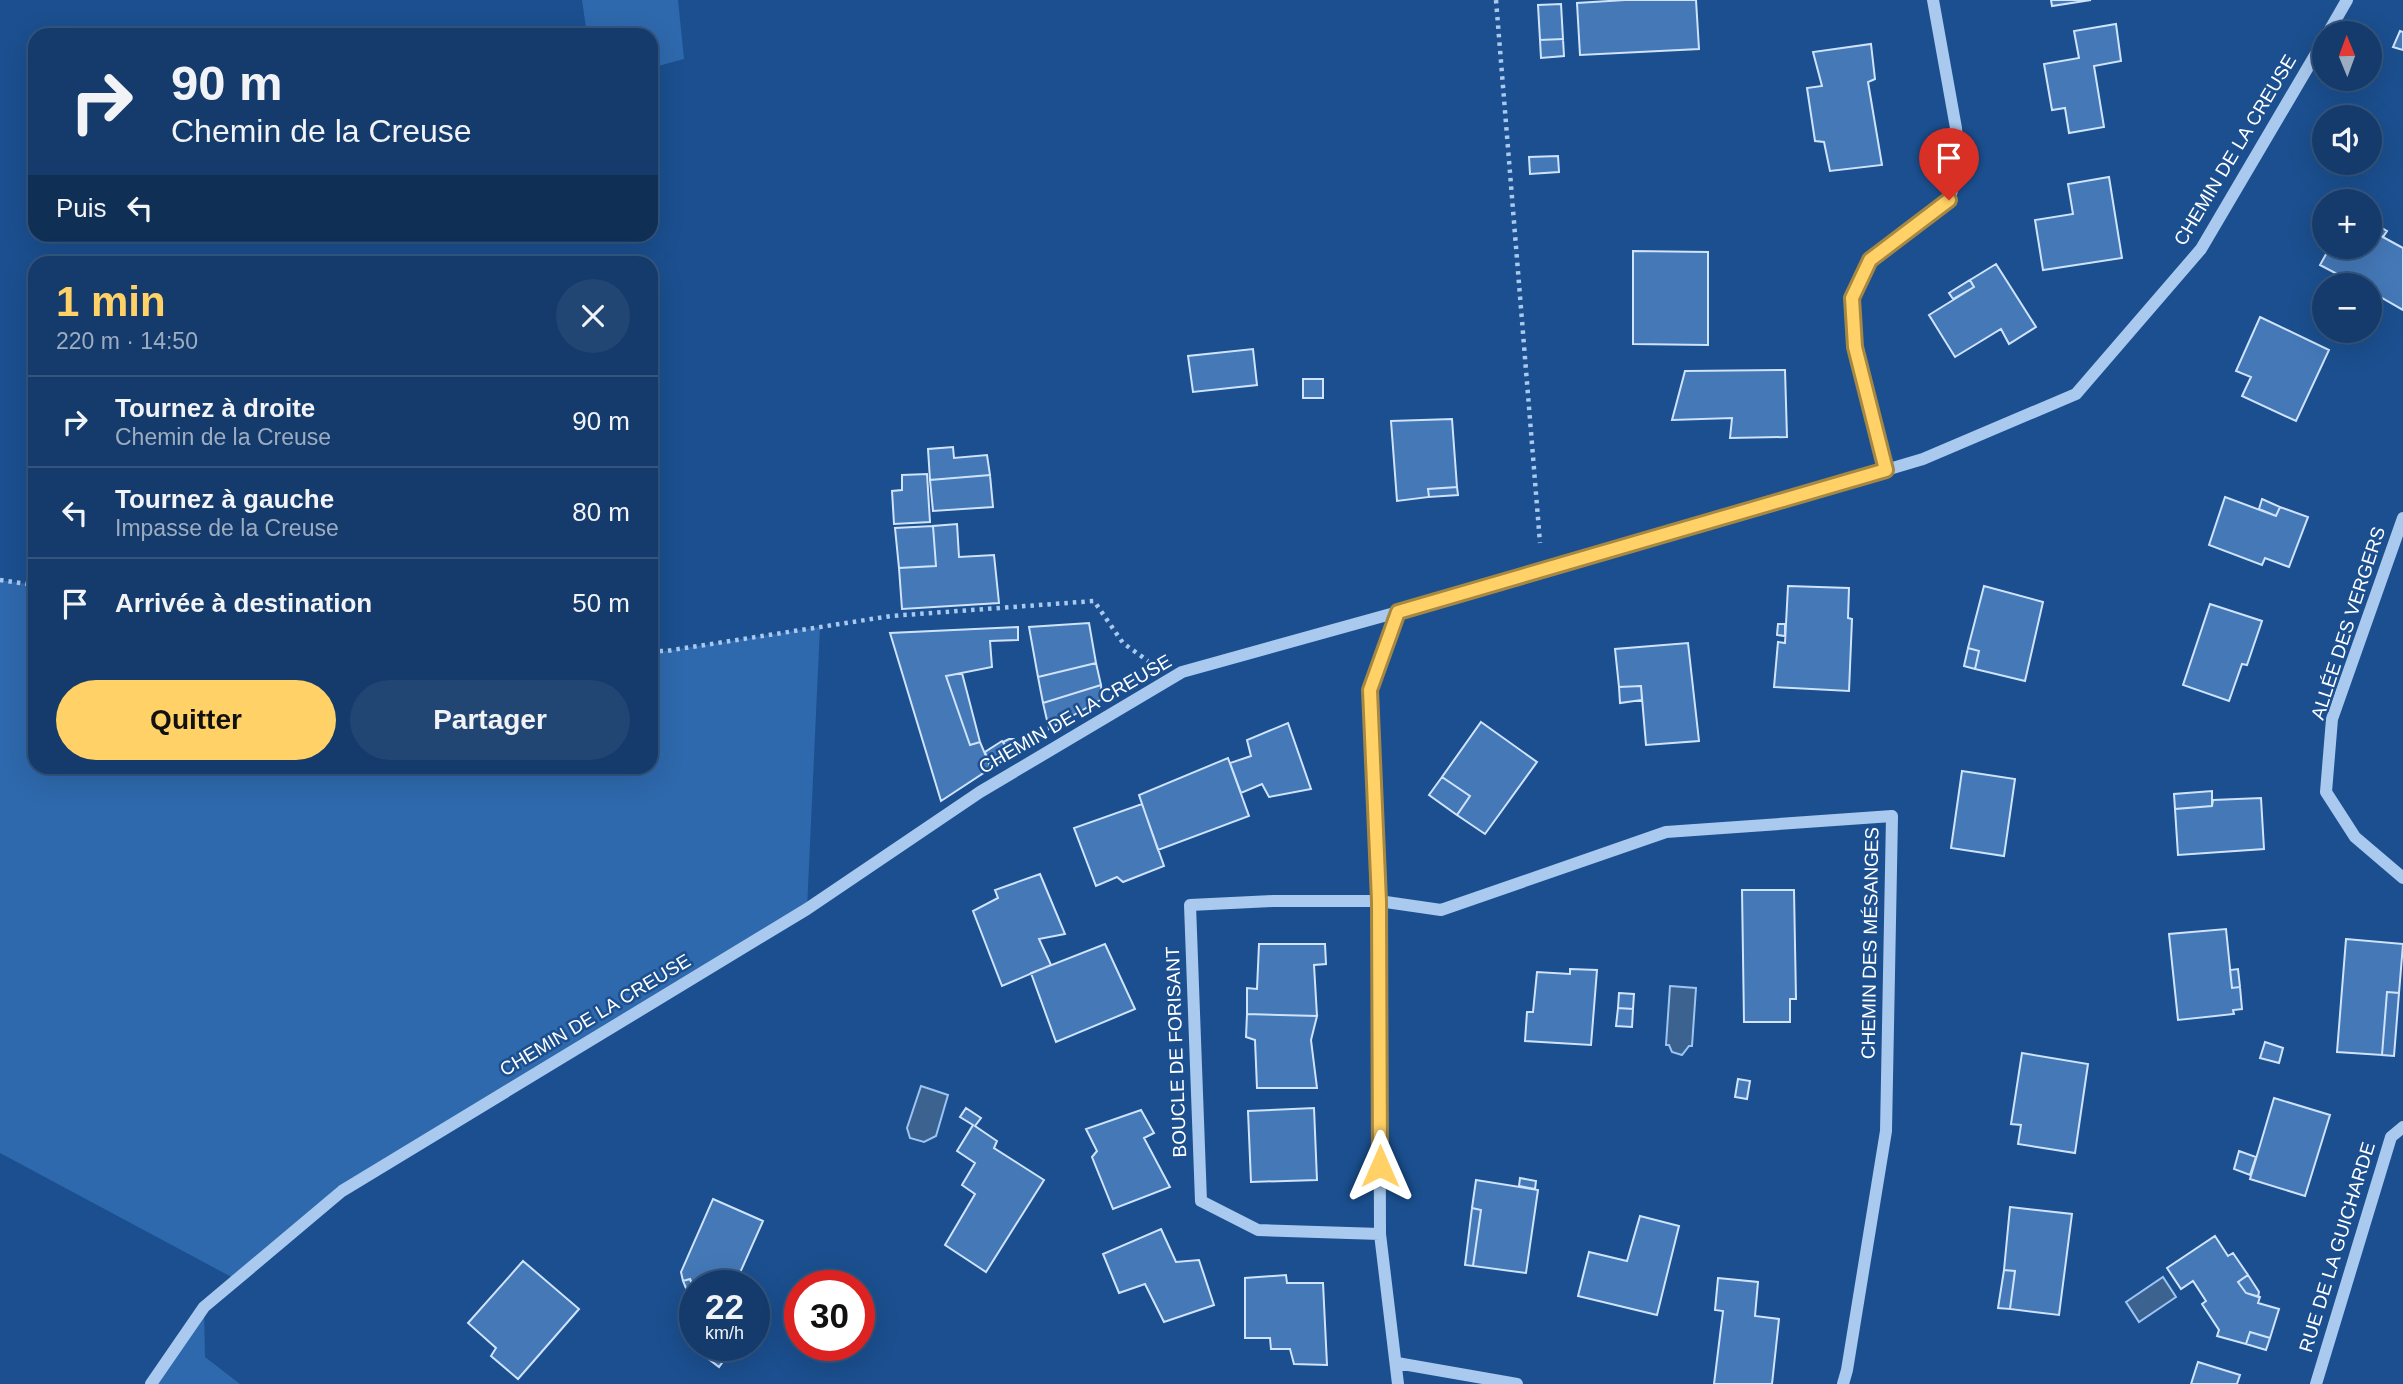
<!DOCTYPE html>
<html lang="fr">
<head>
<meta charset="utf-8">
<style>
	:root { --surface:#143b6b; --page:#214673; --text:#f1f3f6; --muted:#9dadc1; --line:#33557e; --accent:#ffd166 }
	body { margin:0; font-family:Helvetica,sans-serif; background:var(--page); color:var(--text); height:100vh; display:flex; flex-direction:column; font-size:26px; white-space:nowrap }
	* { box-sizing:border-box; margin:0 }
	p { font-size:23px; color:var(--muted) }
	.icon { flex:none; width:38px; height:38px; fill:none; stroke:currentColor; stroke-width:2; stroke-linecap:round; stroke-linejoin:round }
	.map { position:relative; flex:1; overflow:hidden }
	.sheet { position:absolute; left:28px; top:256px; width:630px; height:518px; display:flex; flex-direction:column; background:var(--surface); border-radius:21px; box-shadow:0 7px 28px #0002,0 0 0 2px var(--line) }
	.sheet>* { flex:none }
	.banner { position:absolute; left:28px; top:28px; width:630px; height:214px; border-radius:21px; box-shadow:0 7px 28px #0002,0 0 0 2px var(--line); background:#143b6b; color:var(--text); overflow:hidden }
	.needle { width:46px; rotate:359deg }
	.controls { position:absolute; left:2312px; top:21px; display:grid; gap:14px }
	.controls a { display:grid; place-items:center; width:70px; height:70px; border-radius:50%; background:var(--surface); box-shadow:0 7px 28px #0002,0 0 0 2px var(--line); font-size:35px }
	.speed { position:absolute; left:679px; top:1270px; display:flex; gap:14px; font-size:35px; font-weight:700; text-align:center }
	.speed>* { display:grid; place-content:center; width:91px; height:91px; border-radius:50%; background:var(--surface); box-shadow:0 7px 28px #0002,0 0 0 2px var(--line); line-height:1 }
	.speed small { font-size:18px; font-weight:400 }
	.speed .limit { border:10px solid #d22; background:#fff; color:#111 }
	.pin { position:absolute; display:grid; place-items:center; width:60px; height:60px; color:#fff; margin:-72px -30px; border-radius:50% 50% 50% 0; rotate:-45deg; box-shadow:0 0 7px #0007 }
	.pin .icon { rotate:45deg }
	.me { position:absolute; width:77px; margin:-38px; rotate:0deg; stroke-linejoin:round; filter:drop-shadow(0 0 5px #0008) }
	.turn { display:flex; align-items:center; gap:24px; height:147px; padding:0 28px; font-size:32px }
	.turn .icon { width:91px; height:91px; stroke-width:2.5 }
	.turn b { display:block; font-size:49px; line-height:60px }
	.then { display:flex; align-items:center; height:66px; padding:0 28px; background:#0003; gap:14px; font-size:26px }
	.round { display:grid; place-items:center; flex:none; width:74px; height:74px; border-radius:37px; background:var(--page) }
	.head { display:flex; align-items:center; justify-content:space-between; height:119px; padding:0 28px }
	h1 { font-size:42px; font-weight:700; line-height:52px; color:var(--accent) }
	.button { display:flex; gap:14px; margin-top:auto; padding:14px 28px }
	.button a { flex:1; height:80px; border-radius:42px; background:var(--accent); color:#111; font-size:28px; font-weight:700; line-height:80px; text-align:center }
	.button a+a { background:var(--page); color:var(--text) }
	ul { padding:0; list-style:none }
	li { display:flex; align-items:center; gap:21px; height:91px; padding:0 28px; border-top:2px solid var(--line) }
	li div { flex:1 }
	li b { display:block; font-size:26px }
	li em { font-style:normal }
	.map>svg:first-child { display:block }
	.green { fill:#2e69ad }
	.water { fill:#3c6290; stroke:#9cc4f0; stroke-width:2 }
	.building { fill:#4478b7; stroke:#cfe3fa; stroke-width:2 }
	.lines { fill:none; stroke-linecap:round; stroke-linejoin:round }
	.path { stroke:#a9c9ee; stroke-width:4.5; stroke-dasharray:3.5 5; stroke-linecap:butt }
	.minor { stroke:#a9c9ee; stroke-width:12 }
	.route-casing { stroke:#a68842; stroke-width:18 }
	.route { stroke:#ffd166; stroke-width:12 }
	.labels { text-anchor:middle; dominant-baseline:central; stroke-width:5; stroke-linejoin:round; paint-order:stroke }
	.street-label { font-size:19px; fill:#fff; stroke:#1b4f8f }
</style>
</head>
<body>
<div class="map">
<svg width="2403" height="1384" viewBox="0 0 2403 1384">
	<rect width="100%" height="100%" fill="#1b4f8f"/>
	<path class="green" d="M582,0H678L684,59L651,68V35H587Z
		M0,580L35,585V766H651V651H666L820,627L807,909L342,1191L237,1280L0,1153Z
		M204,1307L205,1357L240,1384H151Z"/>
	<path class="water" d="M1670,986L1696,988L1692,1046H1689L1682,1055L1672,1052L1669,1045H1666Z
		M921,1086L948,1095L936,1136L924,1142L910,1138L907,1128Z
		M2163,1277L2176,1297L2139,1322L2126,1302Z"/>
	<path class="building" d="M1625,0H1696L1699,49L1580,55L1577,3Z
		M2051,0H2091L2052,6Z
		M1561,4L1563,39L1540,40L1538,5Z
		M2116,24L2121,61L2094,66L2104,127L2069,133L2065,108L2052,110L2044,64L2079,58L2074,31Z
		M2400,31L2403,32V50L2393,47Z
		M1563,39L1564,56L1541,58L1540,40Z
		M1871,44L1875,79L1868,82L1882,165L1830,171L1824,142L1815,141L1807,88L1822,86L1813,52Z
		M1558,156L1559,172L1530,174L1529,157Z
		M2109,177L2122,258L2043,270L2035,220L2073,214L2068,184Z
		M2370,221L2387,231L2383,237L2370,230Z
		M2370,230L2403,248V310L2370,291V285H2358L2320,265L2330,247H2370Z
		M1633,251L1708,252V345L1633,344Z
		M1996,264L2036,327L2009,344L2001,329L1955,357L1929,315L1974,287L1970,280Z
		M1970,280L1974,287L1953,299L1949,293Z
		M2260,317L2329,350L2296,421L2242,396L2251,377L2236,371Z
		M1253,349L1257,385L1193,392L1188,356Z
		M1785,370L1787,437L1730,438L1732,418L1672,420L1685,371Z
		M1303,379H1323V398H1303Z
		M1452,419L1457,487L1428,489L1429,497L1397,501L1391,421Z
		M953,447L954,458L987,455L990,475L930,480L928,449Z
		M927,474L930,522L894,524L892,491L902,490V475Z
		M990,475L993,507L933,511L930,480Z
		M1457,487L1458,495L1429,497L1428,489Z
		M2225,497L2276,516L2280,507L2308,517L2289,567L2265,558L2262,565L2209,545Z
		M2262,499L2280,507L2276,516L2259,509Z
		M957,524L959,557L994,555L999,603L902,609L899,568L936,566L933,526Z
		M933,526L936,566L899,568L895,528Z
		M1788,586L1849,588L1848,618L1852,619L1849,691L1774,687L1778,642L1785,643Z
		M1984,586L2043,602L2025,681L1975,669L1979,651L1968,648Z
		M2210,604L2262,621L2247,665L2242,664L2229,701L2183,685Z
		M1089,623L1096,663L1038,677L1029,627Z
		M1778,624H1785V636L1777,635Z
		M1018,627V640L990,641L992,667L946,676L970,745L980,742L991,768L941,801L890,633Z
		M1688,643L1699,741L1646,745L1641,686L1619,687L1615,649Z
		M1968,648L1979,651L1975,669L1964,666Z
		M1096,663L1101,685L1043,703L1038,677Z
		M962,673L980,742L970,745L946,676Z
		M1101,685L1102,699L1049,729L1043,703Z
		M1641,686L1642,700L1620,703L1619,687Z
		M1481,722L1537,762L1485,834L1457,815L1470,796L1442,777Z
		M1288,723L1311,789L1269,797L1262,784L1241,793L1230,763L1251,756L1247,740Z
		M1009,739H1014L1020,750L1012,755L1003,742Z
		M1002,741L1012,755L991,768L985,752Z
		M1228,758L1249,816L1158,850L1139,795Z
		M1962,771L2015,779L2004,856L1951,848Z
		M1442,777L1470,796L1457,815L1429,795Z
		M2212,791V806L2175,809L2174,794Z
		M2261,798L2264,849L2178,855L2175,809L2212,806L2213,800Z
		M1142,804L1164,866L1123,882L1117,877L1096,886L1074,828Z
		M1040,874L1065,934L1039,939L1051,965L1002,986L973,911L998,898L995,890Z
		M1742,890H1794L1796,999H1790V1022H1744Z
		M2226,929L2232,988L2240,987L2242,1009L2233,1010L2234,1014L2178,1020L2169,934Z
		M2346,939L2403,944L2399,993L2387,992L2382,1055L2337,1052Z
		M1105,944L1135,1009L1056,1042L1031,973Z
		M1259,944H1325L1326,964L1314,965L1317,1016L1247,1014V988L1257,989Z
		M1570,969L1597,970L1591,1045L1525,1041L1527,1012H1533L1537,972L1570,974Z
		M2238,969L2240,987L2232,988L2230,970Z
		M2387,992L2399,993L2394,1056L2382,1055Z
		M1619,993L1634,994L1633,1009L1618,1008Z
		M1618,1008L1633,1009L1632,1027L1616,1026Z
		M1247,1014L1317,1016L1311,1040L1317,1088H1257L1255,1040L1246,1037Z
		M2265,1042L2283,1048L2279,1063L2260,1058Z
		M2022,1053L2088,1064L2075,1153L2018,1144L2021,1125L2011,1124Z
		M1738,1079L1750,1081L1747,1099L1735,1097Z
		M2274,1098L2330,1115L2305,1196L2250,1179Z
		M966,1108L981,1118L975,1126L997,1141L994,1148L1044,1180L986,1272L945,1245L975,1194L962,1185L975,1163L957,1151L973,1125L960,1117Z
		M1314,1108L1317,1180L1251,1182L1248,1111Z
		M1141,1110L1154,1133L1144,1138L1170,1187L1113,1209L1092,1157L1097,1151L1086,1129Z
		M2239,1151L2256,1157L2250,1175L2234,1169Z
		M1520,1178L1536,1181L1535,1189L1519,1186Z
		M1476,1180L1538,1190L1526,1273L1473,1266L1481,1210L1472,1208Z
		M713,1199L763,1221L739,1275L745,1286H695V1291L690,1279L683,1281L681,1272Z
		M2010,1207L2072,1214L2059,1315L2010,1309L2015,1271L2004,1270Z
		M1472,1208L1481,1210L1473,1266L1465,1265Z
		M1640,1216L1679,1226L1657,1315L1578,1296L1589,1252L1627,1261Z
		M1161,1229L1176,1262L1199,1260L1214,1305L1164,1322L1145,1284L1119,1293L1103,1254Z
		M2215,1236L2228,1256L2233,1253L2248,1275L2238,1282L2246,1293L2260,1297L2258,1303L2279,1309L2270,1338L2250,1332L2246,1344L2217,1336L2219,1330L2202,1304L2206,1301L2193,1281L2181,1289L2167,1268Z
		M523,1261L579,1309L518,1379L491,1356L496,1348L468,1323Z
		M2004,1270L2015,1271L2010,1309L1998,1308Z
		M1286,1275L1287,1283H1323L1327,1365L1294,1364L1290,1349H1271L1270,1338H1245V1278Z
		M2248,1275L2259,1292L2258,1297L2246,1293L2238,1282Z
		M1718,1278L1758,1282L1755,1316L1779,1319L1772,1384H1714L1723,1311L1715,1310Z
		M690,1279L695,1291V1310L683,1281Z
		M2250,1332L2270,1338L2266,1350L2246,1344Z
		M714,1346L727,1356L719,1367L706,1357Z
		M2198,1362L2240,1375L2237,1384H2191Z"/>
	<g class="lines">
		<path class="path" d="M1496,0L1540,543
			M0,580L35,585
			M651,651H666L891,616L1094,601L1123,643L1148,661"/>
		<path class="minor" d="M2328,33L2347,0
			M1886,470L1855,347L1852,298L1870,260L1949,200L1959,169L1956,128L1933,0
			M2403,518L2332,719L2326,792L2355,837L2403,878
			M1380,1234L1258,1230L1201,1201L1190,905L1273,901H1379L1441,910L1666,832L1892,816L1886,1131L1847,1370L1843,1384
			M1397,1363L1517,1384
			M151,1384L204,1307L342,1191L807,909L980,792L1182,672L1398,612L1886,470L1923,459L2076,394L2201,249L2324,40
			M1398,1384L1380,1234L1379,901L1370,690L1398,612
			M2316,1384L2391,1137L2403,1127"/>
	</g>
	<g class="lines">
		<g class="route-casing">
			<path id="route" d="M1380,1166L1379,901L1370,690L1398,612L1886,470L1855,347L1852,298L1870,260L1949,200"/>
		</g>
		<use href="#route" class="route"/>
	</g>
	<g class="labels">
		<g class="street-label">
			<text transform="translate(2235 150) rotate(-59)">CHEMIN DE LA CREUSE</text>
			<text transform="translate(2348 623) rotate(-72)">ALLÉE DES VERGERS</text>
			<text transform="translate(1075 714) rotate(-30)">CHEMIN DE LA CREUSE</text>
			<text transform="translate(1870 943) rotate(-89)">CHEMIN DES MÉSANGES</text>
			<text transform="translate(595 1015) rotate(-31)">CHEMIN DE LA CREUSE</text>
			<text transform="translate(1176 1052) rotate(-92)">BOUCLE DE FORISANT</text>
			<text transform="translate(2337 1247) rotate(-73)">RUE DE LA GUICHARDE</text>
		</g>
	</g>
</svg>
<div class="controls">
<a><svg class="needle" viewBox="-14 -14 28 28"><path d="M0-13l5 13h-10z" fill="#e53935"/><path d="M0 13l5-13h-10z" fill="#9dadc1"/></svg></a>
<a><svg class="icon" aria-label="sound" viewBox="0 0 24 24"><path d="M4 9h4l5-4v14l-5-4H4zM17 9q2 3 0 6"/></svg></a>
<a>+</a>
<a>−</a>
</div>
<div class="speed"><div>22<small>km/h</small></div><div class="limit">30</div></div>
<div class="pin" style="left:1949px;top:200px;background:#d93025"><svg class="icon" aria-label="arrive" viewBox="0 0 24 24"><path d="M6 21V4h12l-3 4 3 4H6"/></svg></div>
<svg class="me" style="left:1380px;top:1166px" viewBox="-20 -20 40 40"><path d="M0-17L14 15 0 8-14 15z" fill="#ffd166" stroke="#fff" stroke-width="4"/></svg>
<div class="banner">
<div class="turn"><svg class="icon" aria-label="right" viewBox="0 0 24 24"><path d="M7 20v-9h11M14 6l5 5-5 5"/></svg><div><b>90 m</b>Chemin de la Creuse</div></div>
<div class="then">Puis<svg class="icon" aria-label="left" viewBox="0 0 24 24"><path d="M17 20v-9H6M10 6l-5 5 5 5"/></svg></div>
</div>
<section class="sheet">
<div class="head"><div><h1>1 min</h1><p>220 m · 14:50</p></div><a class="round"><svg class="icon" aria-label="close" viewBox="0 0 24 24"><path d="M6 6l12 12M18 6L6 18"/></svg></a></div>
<ul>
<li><svg class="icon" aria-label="right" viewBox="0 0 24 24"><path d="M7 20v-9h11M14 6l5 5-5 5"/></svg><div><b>Tournez à droite</b><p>Chemin de la Creuse</p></div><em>90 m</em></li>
<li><svg class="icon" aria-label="left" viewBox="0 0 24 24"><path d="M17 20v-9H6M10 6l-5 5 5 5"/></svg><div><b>Tournez à gauche</b><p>Impasse de la Creuse</p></div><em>80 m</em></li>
<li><svg class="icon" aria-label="arrive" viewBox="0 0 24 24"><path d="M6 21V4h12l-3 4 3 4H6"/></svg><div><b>Arrivée à destination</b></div><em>50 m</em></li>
</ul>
<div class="button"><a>Quitter</a><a>Partager</a></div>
</section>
</div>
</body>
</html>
